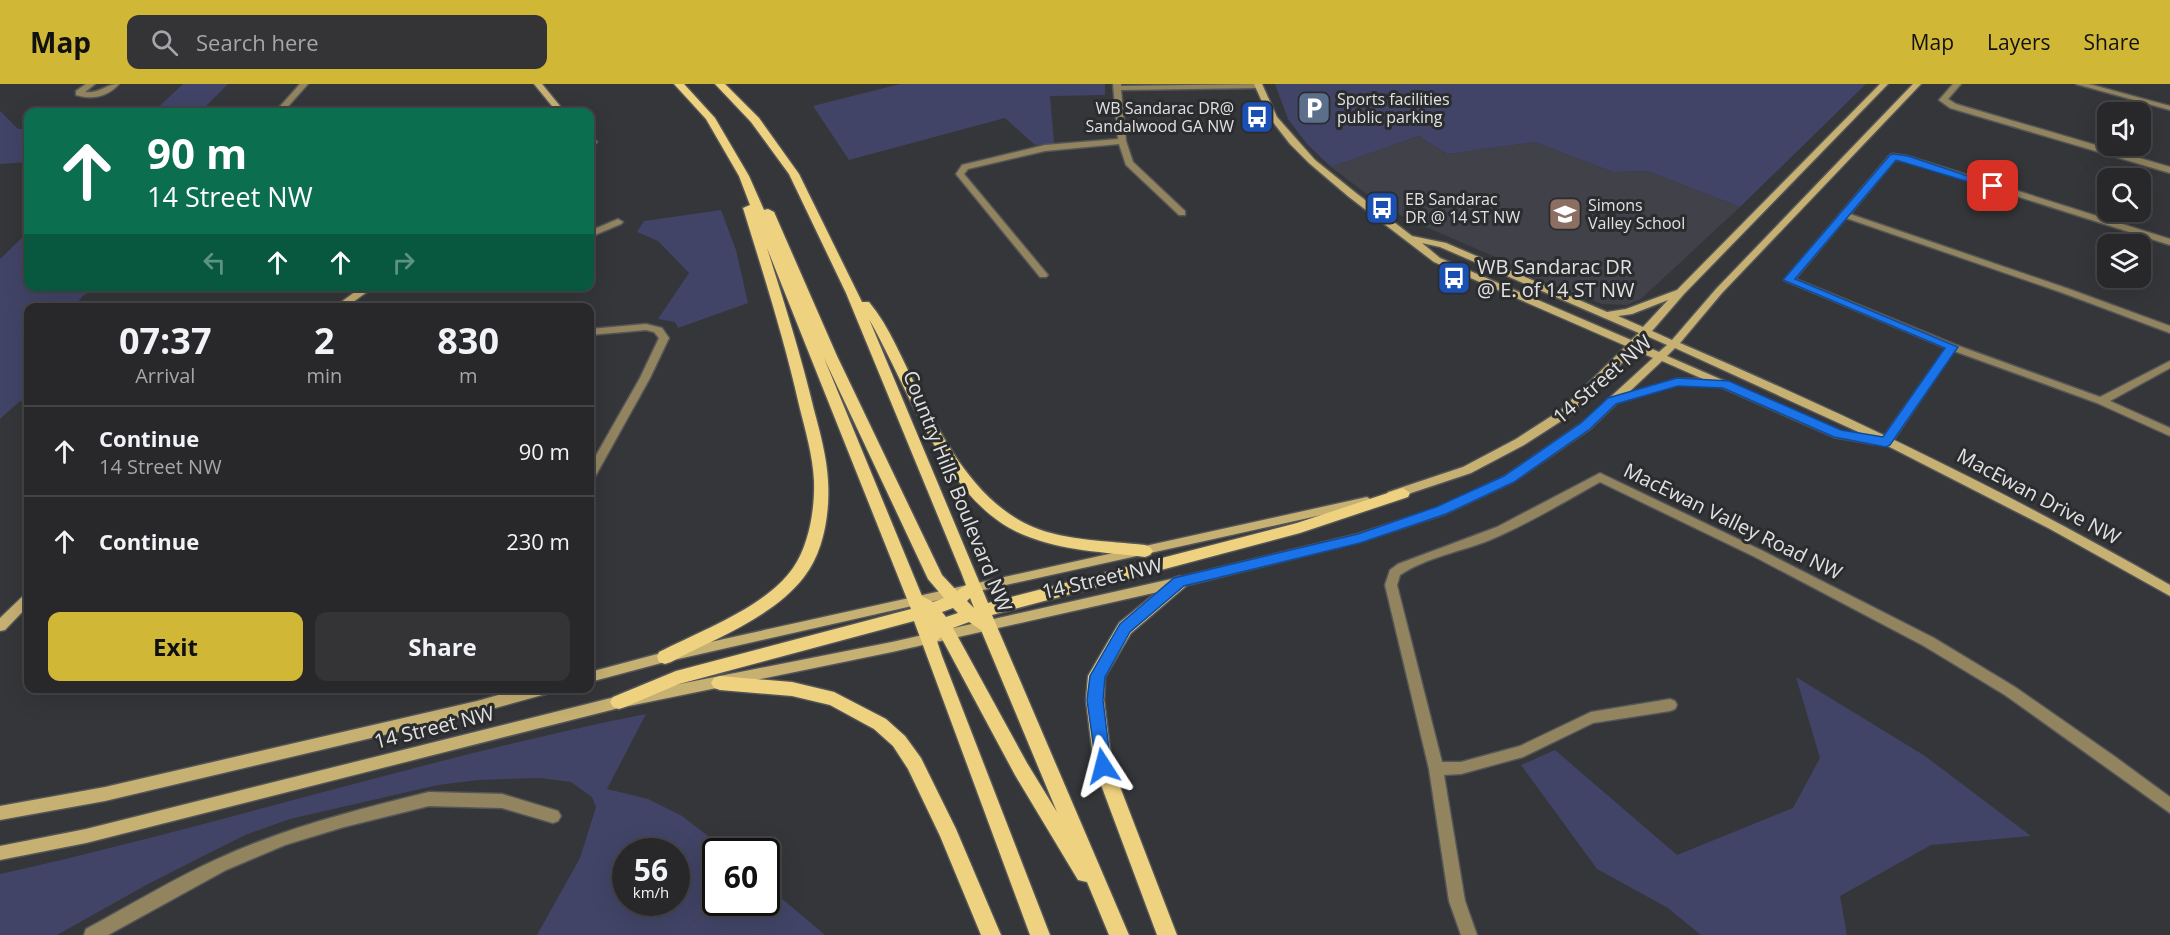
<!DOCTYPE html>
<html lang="en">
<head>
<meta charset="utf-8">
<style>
	:root { --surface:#28282b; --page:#343437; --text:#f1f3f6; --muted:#a5a6a9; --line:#444447; --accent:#d1b736 }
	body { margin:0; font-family:"Open Sans",sans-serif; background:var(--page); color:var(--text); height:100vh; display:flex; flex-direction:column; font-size:22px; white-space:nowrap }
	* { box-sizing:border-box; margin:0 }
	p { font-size:20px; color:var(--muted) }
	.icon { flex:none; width:33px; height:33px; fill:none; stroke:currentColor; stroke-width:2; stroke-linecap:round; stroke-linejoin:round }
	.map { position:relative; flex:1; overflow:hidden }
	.side { position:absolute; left:24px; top:219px; width:570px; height:390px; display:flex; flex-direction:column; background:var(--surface); border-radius:12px; box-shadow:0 6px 24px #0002,0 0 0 2px var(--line) }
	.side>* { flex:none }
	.top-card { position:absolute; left:24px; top:24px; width:570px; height:183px; border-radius:12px; box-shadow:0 6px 24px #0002,0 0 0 2px var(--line); background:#0b6e4f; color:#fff; overflow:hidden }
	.buttons { position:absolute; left:2097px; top:18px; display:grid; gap:12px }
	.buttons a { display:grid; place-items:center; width:54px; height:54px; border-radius:12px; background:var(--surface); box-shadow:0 6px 24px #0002,0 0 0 2px var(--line); font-size:30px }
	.speed { position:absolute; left:612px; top:754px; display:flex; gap:12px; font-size:30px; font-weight:700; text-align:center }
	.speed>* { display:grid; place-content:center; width:78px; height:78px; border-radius:50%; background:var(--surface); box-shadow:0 6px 24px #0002,0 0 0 2px var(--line); line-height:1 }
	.speed small { font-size:15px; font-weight:400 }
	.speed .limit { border:3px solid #111; border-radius:9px; background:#fff; color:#111 }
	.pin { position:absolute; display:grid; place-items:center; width:51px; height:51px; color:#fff; margin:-26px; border-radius:12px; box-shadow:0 3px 9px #0006 }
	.me { position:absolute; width:66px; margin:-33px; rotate:351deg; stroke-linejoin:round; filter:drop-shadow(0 0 4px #0008) }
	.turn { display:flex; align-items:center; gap:21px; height:126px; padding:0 24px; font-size:27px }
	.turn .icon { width:78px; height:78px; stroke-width:2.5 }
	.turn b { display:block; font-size:42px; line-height:51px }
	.lanes { display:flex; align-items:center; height:57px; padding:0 24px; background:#0003; justify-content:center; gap:30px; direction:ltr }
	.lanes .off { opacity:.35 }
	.eta { display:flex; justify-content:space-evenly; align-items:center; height:102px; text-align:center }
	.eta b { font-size:36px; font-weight:700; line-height:42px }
	.cta { display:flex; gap:12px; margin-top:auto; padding:12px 24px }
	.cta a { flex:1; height:69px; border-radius:12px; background:var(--accent); color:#111; font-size:24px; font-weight:700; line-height:69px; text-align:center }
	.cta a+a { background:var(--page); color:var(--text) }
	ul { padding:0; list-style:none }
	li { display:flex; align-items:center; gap:18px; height:90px; padding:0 24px; border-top:2px solid var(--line) }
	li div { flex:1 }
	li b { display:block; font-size:22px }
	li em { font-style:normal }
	header { display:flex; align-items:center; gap:36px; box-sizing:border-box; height:84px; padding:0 30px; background:var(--accent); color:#111 }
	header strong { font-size:28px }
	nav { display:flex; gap:33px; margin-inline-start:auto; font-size:21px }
	.search { width:420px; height:54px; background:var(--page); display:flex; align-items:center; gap:15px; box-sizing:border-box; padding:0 21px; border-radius:12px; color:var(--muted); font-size:22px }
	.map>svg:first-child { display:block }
	.built { fill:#404149 }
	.green { fill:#414466; fill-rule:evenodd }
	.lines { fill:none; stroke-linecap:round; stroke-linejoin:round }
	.street-casing { stroke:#545558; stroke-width:3 }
	.secondary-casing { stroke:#545558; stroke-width:3 }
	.primary-casing { stroke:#545558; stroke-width:3 }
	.street { fill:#92845e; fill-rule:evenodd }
	.secondary { fill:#c6b072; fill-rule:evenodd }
	.primary { fill:#eed280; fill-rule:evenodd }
	.route { fill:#1a73e8; stroke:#114b97; stroke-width:1.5 }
	.labels { text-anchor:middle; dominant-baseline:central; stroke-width:6; stroke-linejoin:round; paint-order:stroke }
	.far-poi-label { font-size:16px; fill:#e1e1e3; stroke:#2b2c2e; text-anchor:start }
	.poi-label { font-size:20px; fill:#e1e1e3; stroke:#2b2c2e; text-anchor:start }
	.street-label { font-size:20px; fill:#e1e1e3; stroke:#2b2c2e }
</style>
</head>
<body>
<header>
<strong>Map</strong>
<div class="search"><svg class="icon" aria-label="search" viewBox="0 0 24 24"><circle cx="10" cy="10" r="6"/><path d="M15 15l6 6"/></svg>Search here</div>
<nav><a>Map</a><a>Layers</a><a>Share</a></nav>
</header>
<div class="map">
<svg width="2170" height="851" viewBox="0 0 2170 851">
	<rect width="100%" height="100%" fill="#353639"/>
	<path class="built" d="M1419,52L1447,70L1535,58L1613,88L1648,87L1740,123L1641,215L1627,221L1602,220L1527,191L1507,178L1414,138L1384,123L1331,83Z"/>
	<path class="green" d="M183,0H228L200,28H153Z
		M900,0H1105V11L1050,12L1054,59L1035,61L1005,34L849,76L813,22Z
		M1275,0H1866L1740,123L1648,87L1613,88L1535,58L1447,70L1419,52L1331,83L1307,60L1288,35Z
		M0,27L18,45H28V78L0,80Z
		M721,126L736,166L748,219L678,244L675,238L658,235L689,189L658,157L637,148L644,137Z
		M28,148V202L99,203L84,211L73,223L28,224V315L19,318L0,335V175Z
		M1796,593L1925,672L2031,752L1931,761L1840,812L1847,851H1701L1668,824L1597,785L1521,681L1555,666L1677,771L1793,724L1820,674Z
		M646,630L607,705L648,715L682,732L729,768H716V819H766L767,802L825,851H537L580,774L596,723L592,713L571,698L540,694L478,696L438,701L290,735L245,751L148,800L57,851H0V790C217,742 429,673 646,630ZM626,768H676V819H626Z"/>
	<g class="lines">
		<g class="street-casing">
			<path id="street" d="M86,0H95L85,8C99,10 106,0 119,0C107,13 93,16 76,11V7Z
				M300,0H308L283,28H275Z
				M1113,0H1121V2L1259,0L1262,2L1258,4L1121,6L1126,57L1133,78L1185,127V131H1179L1126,81L1119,60L1045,67L968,85L964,90L1048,191L1046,193H1040L956,90L962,81L1045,61L1118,55Z
				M1953,0H1961L1948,15L1956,20L2170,83V89L1950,24L1939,16Z
				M2076,0H2089L2170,22V26Z
				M590,52L597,58L590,63Z
				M1893,70L1907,72L2170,155V161L1903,76H1895L1850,130L2069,205L2170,242V249L2063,209L1846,134L1795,195L1956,261L2100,313L2170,277V284L2110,317L2170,344V352L2097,319L1954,267L1890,361H1882L1880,358L1882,355L1946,264L1784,196L1890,71Z
				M618,135L623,138L621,140L590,153V147Z
				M646,240L662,244L669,254L650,294L596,391L594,394L590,395V382L640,294L659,254L654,248L646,246L590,251V245Z
				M1600,389L1763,467L1934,554L2015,603L2114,672L2170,713V729L2005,611L1924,562L1755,473L1600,398C1564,418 1528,440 1490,456C1460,468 1427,473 1400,491L1397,501L1442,678H1461L1520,662L1591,628L1670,615L1675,617L1677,621L1675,625L1670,627L1593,639L1523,673L1461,690L1444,691L1465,817L1477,851H1461L1449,817L1429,685L1385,501L1390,486L1398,480L1497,443Z
				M429,708L502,710L558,727L561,732L558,737L553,739L502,724L429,722L344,743L285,761L226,786L108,851H84L86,845C129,822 171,796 215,776C284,744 356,726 429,708Z"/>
		</g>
		<g class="secondary-casing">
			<path id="secondary" d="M534,0H542L560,22V28H552V22Z
				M1254,0H1262L1277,33L1315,76L1356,109L1412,152L1446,159L1607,228L1626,225L1677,206L1880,0H1888L1684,210L1652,247L1672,256L1716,205L1913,0H1921L1722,209L1680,259C1848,331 2012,410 2170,501V512L2050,445L1878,357L1873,360L1834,353L1716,301H1677L1617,319L1590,345L1513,398L1445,430L1360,458L1180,503L892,568L619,624L86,759L0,776V762L86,745L619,612L892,558L1180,493L1358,450L1437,424L1505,392L1582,339L1653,274L1635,266L1569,332L1524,361L1471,389L1396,414H1388L1386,411L1388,408L1463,383L1516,355L1561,326L1626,262L1434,178L1349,113L1309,79L1290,60L1269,33ZM1422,159L1440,163L1639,249L1631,256L1440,174ZM1668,216L1643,243L1618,232L1632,230ZM1647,252L1667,261L1659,268L1640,260ZM1675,264L1865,351L1840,347L1667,272ZM1662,277L1703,295H1677L1628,309Z
				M363,202H375L345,224H333Z
				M1367,413L1373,417L1371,420L974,508L665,578L590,598V588L665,568Z
				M28,510V522L5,546L0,547V534L23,512Z
				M524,604H553L551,608L546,610L477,629L105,717L0,736V722L105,703L477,617Z"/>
		</g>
		<g class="primary-casing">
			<path id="primary" d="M674,0H684L715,34L749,92L764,126L768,125L774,128L837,272L942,491L957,507L966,501L961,488L846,209L789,90L751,38L715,0H725L759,34L799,90L862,218H869C890,243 901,274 916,302C942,354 976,419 1033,443C1067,457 1109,457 1145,461L1150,463L1153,467L1150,471L1145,473C1105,468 1062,467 1024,451C946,420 908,303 869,235L988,519L1297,439L1403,404L1410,409L1408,413L1300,449L992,531L1129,851H1109L1087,798L1078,796L1015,691L941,553L937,557L942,572L1050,851H1030L914,537L679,600L625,623L619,625L613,623L610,618L613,613L676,587L911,525L767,164C784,218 801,271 814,326C820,348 827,374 828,397C830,428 824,468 804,493C772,534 716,554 671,578L665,580L659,578L657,573L659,568C700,547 766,523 793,484C809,461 815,425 814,397C813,372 805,345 799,321C784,254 763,189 743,124L750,121L739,92L706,35ZM824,274L928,495L944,514L933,518L922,512ZM970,514L974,524L967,517ZM953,524L958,529L946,533L942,528ZM969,538L981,546L1057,728L1027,679L953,544Z
				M1180,492L1186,494L1188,498L1186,502L1131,549L1105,593L1104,616L1112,682L1177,851H1157L1094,682L1086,616L1088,592L1119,539L1174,494Z
				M720,592L792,598L834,608L886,635L905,652L921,674L956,745L1001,851H981L940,752L908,685L893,662L874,645L830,621L792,612L720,606L714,604L711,599L714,594Z"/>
		</g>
		<use href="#street" class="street"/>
		<use href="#secondary" class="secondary"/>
		<use href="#primary" class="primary"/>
	</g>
	<path class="route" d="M1893,70L1908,72L1998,102L1989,104L1896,76L1795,195L1958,263L1890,361L1886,363L1834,353L1723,304L1678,302L1616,320L1590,345L1514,398L1446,430L1360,459L1184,502L1130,548L1105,593L1103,616L1111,682L1109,687L1103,689L1097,687L1087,616L1090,592L1120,540L1174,494L1358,450L1436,423L1504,392L1581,339L1608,314L1677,294L1729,297L1841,346L1883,353L1945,264L1783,196L1890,71Z"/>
	<defs>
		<g id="parking-square" transform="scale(1.725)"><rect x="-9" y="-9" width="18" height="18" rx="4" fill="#5c6f8a" stroke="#2b2c2e"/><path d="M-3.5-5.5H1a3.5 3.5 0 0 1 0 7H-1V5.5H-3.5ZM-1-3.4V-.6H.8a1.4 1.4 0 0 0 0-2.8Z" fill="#fff"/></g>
		<g id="bus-square" transform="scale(1.725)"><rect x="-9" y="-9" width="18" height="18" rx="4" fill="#1a4fb4" stroke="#2b2c2e"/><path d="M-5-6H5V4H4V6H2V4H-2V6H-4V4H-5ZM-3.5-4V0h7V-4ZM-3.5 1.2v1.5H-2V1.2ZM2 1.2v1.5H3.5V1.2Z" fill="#fff"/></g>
		<g id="school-square" transform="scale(1.725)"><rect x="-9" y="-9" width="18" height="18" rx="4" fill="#8d6e63" stroke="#2b2c2e"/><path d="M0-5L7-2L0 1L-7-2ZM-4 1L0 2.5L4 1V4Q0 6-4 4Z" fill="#fff"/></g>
	</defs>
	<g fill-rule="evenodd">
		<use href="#parking-square" x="1314" y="24"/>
		<use href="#bus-square" x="1257" y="33"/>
		<use href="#bus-square" x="1382" y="124"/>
		<use href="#school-square" x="1565" y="130"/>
		<use href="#bus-square" x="1454" y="194"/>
	</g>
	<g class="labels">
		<g class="far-poi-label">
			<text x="1337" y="15">Sports facilities<tspan x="1337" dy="18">public parking</tspan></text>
			<text x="1234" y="24" text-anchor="end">WB Sandarac DR@<tspan x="1234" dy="18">Sandalwood GA NW</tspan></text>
			<text x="1405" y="115">EB Sandarac<tspan x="1405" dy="18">DR @ 14 ST NW</tspan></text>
			<text x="1588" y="121">Simons<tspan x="1588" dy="18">Valley School</tspan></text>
		</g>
		<g class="poi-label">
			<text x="1477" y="182">WB Sandarac DR<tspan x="1477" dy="23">@ E. of 14 ST NW</tspan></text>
		</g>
		<g class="street-label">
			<text transform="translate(1602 295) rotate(-41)">14 Street NW</text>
			<text transform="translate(958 407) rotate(68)">Country Hills Boulevard NW</text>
			<text transform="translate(2039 412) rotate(28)">MacEwan Drive NW</text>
			<text transform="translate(1733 437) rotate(26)">MacEwan Valley Road NW</text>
			<text transform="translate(1102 494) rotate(-13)">14 Street NW</text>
			<text transform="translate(434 643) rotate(-14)">14 Street NW</text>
		</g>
	</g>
</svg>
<div class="buttons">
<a><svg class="icon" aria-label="sound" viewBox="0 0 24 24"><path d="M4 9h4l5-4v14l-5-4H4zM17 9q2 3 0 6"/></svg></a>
<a><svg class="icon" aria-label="search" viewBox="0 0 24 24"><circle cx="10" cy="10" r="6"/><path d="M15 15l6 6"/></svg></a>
<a><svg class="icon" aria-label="layers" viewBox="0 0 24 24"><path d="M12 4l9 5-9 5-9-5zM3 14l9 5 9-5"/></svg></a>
</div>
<div class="speed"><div>56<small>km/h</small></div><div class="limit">60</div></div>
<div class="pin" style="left:1993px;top:102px;background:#d93025"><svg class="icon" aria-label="arrive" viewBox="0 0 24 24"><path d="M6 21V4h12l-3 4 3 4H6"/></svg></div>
<svg class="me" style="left:1103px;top:682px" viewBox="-20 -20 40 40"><path d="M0-17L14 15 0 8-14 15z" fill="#1a73e8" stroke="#fff" stroke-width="4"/></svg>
<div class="top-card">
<div class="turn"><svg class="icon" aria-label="ahead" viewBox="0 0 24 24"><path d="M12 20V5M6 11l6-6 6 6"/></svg><div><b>90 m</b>14 Street NW</div></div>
<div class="lanes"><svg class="icon off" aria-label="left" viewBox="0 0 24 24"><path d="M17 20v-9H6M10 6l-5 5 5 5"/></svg><svg class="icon" aria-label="ahead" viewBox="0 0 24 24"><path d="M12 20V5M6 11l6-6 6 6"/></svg><svg class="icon" aria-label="ahead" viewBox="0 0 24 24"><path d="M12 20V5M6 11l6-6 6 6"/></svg><svg class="icon off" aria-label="right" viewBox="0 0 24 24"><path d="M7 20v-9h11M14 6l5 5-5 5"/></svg></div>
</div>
<section class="side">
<div class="eta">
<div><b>07:37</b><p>Arrival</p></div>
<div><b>2</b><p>min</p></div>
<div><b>830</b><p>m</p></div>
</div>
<ul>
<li><svg class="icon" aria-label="ahead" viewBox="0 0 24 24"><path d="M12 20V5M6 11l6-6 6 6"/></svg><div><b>Continue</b><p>14 Street NW</p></div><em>90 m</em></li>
<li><svg class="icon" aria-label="ahead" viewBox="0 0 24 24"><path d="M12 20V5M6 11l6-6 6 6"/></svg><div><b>Continue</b></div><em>230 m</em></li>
</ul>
<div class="cta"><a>Exit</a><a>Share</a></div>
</section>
</div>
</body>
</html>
